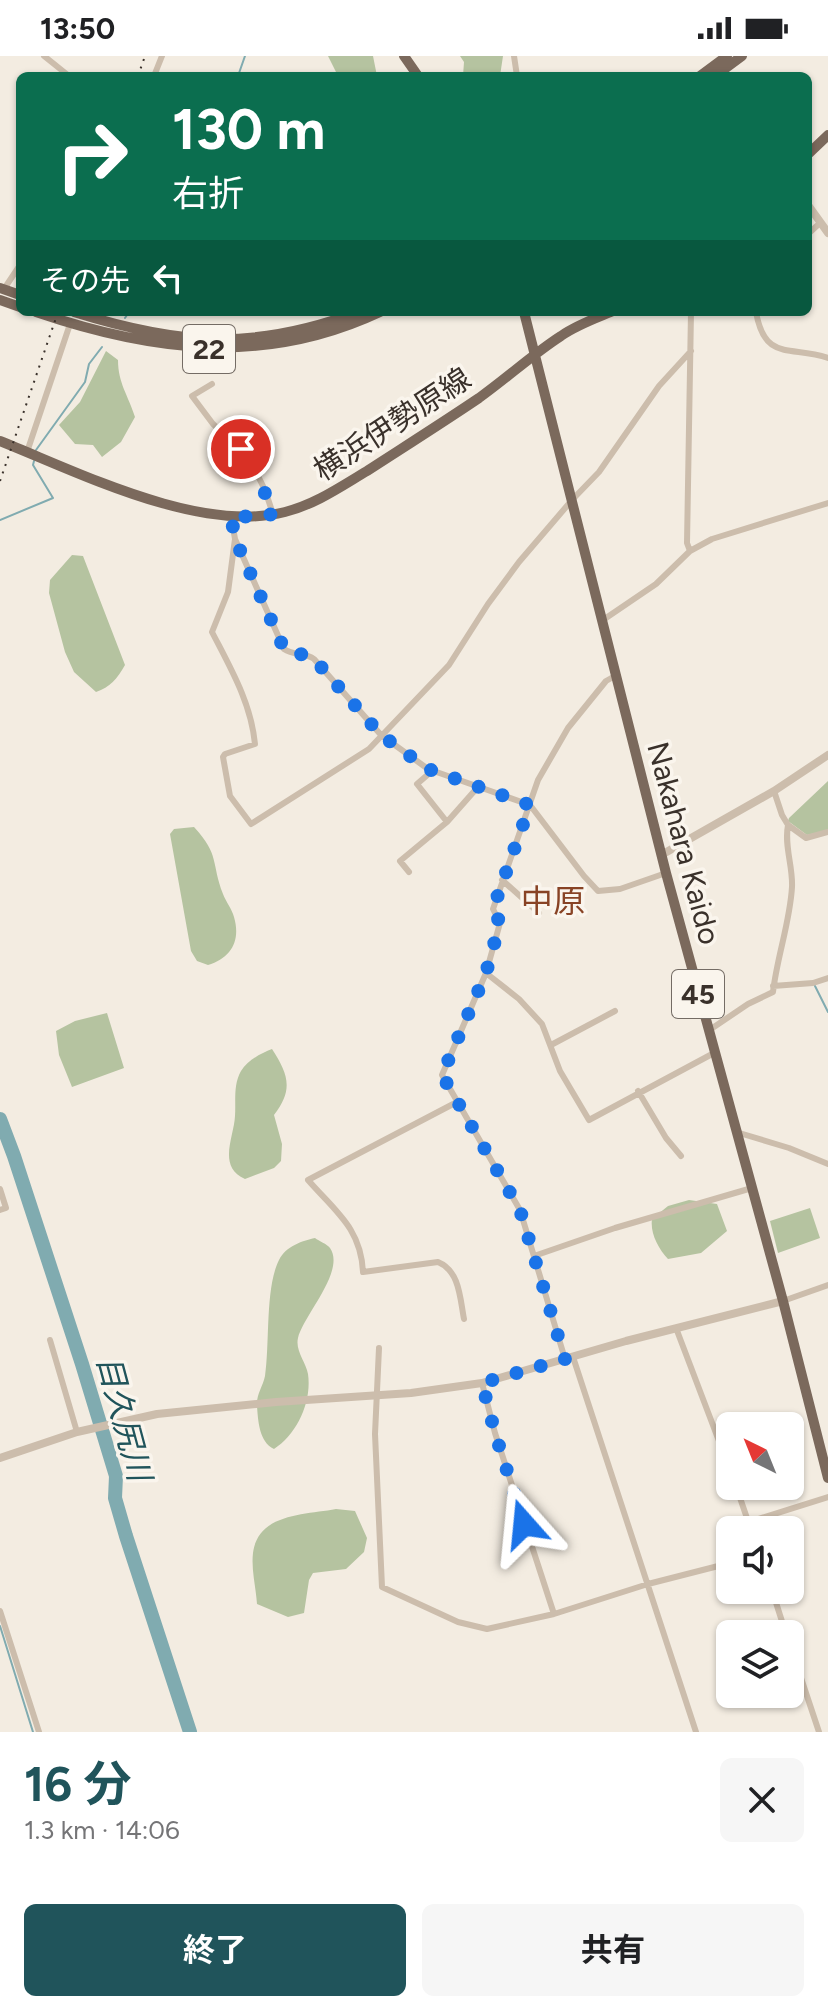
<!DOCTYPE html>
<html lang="ja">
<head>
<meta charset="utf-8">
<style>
	:root { --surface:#fff; --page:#f6f6f6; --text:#202124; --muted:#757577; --accent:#20545b }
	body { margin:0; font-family:Figtree,"Noto Sans JP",sans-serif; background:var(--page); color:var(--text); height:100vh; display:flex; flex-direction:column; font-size:30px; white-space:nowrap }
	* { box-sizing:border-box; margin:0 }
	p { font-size:26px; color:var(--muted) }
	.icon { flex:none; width:44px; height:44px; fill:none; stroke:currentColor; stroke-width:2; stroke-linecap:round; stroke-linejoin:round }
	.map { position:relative; height:1676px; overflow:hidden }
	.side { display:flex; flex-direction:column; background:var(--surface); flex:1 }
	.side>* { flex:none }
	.banner { position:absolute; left:16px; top:16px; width:796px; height:244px; border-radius:12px; box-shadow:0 2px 6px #0004; background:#0b6e4f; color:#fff; overflow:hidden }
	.needle { width:52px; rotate:317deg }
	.fabs { position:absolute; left:716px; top:1356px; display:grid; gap:16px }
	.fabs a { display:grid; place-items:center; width:88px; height:88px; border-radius:12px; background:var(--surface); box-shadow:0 2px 6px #0004; font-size:40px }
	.pin { position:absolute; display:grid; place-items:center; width:68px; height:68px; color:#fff; margin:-34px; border:4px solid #fff; border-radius:50%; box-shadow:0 2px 8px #0007 }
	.me { position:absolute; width:88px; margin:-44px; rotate:342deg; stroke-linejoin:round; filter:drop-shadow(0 0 6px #0008) }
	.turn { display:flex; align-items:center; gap:28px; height:168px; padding:0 24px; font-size:36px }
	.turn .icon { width:104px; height:104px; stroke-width:2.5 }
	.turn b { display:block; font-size:56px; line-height:68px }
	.then { display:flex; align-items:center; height:76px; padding:0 24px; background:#0003; gap:16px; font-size:30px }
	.round { display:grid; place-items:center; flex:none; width:84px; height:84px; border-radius:12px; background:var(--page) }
	.headline { display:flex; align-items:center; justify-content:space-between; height:136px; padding:0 24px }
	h1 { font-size:48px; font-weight:700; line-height:60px; color:var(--accent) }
	.action { display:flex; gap:16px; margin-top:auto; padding:16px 24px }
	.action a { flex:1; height:92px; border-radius:12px; background:var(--accent); color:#fff; font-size:32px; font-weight:700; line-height:92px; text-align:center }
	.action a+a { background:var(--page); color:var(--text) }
	.status { display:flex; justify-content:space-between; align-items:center; height:56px; padding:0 40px; background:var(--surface); direction:ltr }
	.status svg { height:22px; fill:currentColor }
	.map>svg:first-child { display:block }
	.green { fill:#b5c3a0 }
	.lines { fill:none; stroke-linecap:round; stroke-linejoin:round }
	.stream { stroke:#80abb0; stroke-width:2 }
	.river { stroke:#80abb0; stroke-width:14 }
	.minor { stroke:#ccbdac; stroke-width:6 }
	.tertiary { stroke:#ccbdac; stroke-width:8 }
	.primary { stroke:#7b695c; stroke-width:10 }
	.rail { stroke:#3a312b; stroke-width:2; stroke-dasharray:2 6; stroke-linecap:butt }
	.route { stroke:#1a73e8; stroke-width:14; stroke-dasharray:0 25.2 }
	.labels { text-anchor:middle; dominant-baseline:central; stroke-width:7; stroke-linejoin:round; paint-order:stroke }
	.shield { fill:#faf5ed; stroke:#746c65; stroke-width:2 }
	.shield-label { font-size:28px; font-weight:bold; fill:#3a312b }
	.street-label { font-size:30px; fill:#3a312b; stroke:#faf5ed }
	.neighbourhood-label { font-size:32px; fill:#884325; stroke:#faf5ed }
	.water-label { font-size:32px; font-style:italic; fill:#20545b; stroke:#faf5ed }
</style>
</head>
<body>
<div class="status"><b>13:50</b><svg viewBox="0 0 49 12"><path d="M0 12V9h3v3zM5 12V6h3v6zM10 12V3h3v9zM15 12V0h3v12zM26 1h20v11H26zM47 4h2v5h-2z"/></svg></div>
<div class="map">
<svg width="828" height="1676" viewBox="0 0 828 1676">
	<rect width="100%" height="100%" fill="#f3ece1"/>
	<path class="green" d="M328,0H373L377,20H338Z
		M460,0H503L500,20H463L464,6Z
		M106,295L118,304C118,327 128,339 135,361L121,386L102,401L93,389L75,388L59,369L80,346Z
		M72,499L83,500L125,609C117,623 110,631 96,636L74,616L65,596L49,537L50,524Z
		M828,725V774L807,779L788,765L789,762Z
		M194,771C220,799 211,807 223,838C226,846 232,853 234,861C241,885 231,902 208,909L197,905L191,895L170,778L174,773Z
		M107,957L124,1012L72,1031L59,999L56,975L75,965Z
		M272,993C288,1018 294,1033 274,1059L282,1088L281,1105L274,1112L245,1123C217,1111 234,1081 235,1060C236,1045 233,1029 241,1015C247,1005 261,997 272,993Z
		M689,1144L717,1148L727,1175L701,1197L668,1203C658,1192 650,1177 652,1163L668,1150Z
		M810,1152L820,1182L778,1197L770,1165Z
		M315,1182C319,1185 327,1188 330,1192C346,1215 303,1260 298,1282C295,1295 306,1306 308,1318C312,1346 297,1378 274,1393C259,1386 258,1364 257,1350C256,1339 263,1330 265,1320C270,1287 265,1232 279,1204C286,1190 302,1185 315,1182Z
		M336,1453L355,1455L367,1482L364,1496L346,1513L313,1517L309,1524L304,1557L288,1561L257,1548C256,1532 251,1513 253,1497C258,1457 305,1459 336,1453Z"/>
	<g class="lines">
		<path class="stream" d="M238,20L245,0
			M125,262L129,256
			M36,394L85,326L89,308L102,291
			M0,464L53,442L33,409L34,405
			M815,930L828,956
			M0,1570L33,1676"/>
		<path class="river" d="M0,1063L14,1100L82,1308L116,1420L115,1442L126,1480L190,1676"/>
		<path class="minor" d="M44,0L69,20
			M514,0L517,20
			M154,20L162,0
			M808,178L820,167
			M4,233L20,209
			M756,256C765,307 792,289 828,302
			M212,328L192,340L213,368L249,402L265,434L273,458
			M27,396L70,268
			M231,460L235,483L284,593C294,600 305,596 314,603L381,679L428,713L530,749L584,820L598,835L620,833L666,817
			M235,483L228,536L212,576C231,613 251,647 255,688L225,698L223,701L230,740L251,768L369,693L449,609L488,548L519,506L572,444L599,416L659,330L691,295
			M690,495L687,487L691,256
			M603,564L656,528L690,495L712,483L828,447
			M432,715L417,728L447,766
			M788,769L806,782L828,776
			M409,816L400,805L447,766L477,732
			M502,824L539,857
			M486,917L519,943L542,968L560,1015L589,1064L714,997
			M773,930L813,927L828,922
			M708,975L748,948L773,936C777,901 790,866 792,831C793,810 784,790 788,769L782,759L774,735
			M551,989L615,955
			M638,1035L666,1082L681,1100
			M457,1046L308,1124C335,1155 361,1172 363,1216L438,1206C460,1215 460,1243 464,1263
			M736,1076L789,1092L828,1108
			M0,1133L6,1152L0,1154
			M534,1200L615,1172L752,1132
			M783,1245L828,1229
			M676,1272L730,1414
			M50,1284L77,1376
			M379,1292L375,1378L382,1531L458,1566L487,1573L554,1558L648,1528L730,1507
			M573,1301L696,1676
			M565,1303L520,1154L442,1019L486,917L500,867L493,853L538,724L568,672L606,625L615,620
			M482,1327L495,1377L554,1558
			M736,1430L751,1474
			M749,1466L828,1441
			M772,1534L786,1578
			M0,1555L39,1676
			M790,1589L819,1676"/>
		<path class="tertiary" d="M808,149L828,177
			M663,798L774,735L828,699
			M0,1402L77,1376L157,1358L276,1346L411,1337L482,1327L626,1285L783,1245"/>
		<path class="primary" d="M404,0L418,20
			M700,20L727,0
			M715,20L742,0
			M808,98L828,79
			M0,232L20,239
			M0,244L20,251
			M36,256C153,296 265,310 380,256
			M74,256C179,289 254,295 358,256
			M524,256L666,817L783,1245L828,1422
			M0,385C78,416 200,478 285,456C316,448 340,431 367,415C404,391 442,367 479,342C507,322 533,298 561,280C577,269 594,263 611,256"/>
		<path class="rail" d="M138,20L145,0
			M0,425L58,256"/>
	</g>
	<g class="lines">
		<path class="route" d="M241,393L256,414L273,458L258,461L231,460L235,483L284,593C294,600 305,596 314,603L381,679L428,713L530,749L493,853L500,867L486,917L442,1019L520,1154L565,1303L482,1327L495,1377L524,1468"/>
	</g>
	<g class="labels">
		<g class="shield">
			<rect x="183" y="269" width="52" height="48" rx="6"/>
			<rect x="672" y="914" width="52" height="48" rx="6"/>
		</g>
		<g class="shield-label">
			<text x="209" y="293">22</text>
			<text x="698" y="938">45</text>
		</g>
		<g class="street-label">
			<text transform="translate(392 368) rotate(-33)">横浜伊勢原線</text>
			<text transform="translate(684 787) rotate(75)">Nakahara Kaido</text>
		</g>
		<g class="neighbourhood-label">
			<text x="553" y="845">中原</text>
		</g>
		<g class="water-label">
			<text transform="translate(124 1362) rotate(75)">目久尻川</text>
		</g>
	</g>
</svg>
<div class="fabs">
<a><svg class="needle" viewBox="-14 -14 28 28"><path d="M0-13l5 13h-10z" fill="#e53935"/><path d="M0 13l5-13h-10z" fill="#757577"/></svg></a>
<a><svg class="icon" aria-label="sound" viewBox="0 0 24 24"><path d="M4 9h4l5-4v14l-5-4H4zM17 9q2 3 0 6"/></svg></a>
<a><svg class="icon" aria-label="layers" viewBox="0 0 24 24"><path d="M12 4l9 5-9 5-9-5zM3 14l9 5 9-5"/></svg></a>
</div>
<div class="pin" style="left:241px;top:393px;background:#d93025"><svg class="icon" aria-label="arrive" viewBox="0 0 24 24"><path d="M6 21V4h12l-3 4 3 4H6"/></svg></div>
<svg class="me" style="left:524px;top:1468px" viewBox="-20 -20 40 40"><path d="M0-17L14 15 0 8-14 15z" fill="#1a73e8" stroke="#fff" stroke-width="4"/></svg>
<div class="banner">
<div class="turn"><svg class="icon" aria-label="right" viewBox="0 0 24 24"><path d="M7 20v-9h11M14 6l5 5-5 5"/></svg><div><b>130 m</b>右折</div></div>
<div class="then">その先<svg class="icon" aria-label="left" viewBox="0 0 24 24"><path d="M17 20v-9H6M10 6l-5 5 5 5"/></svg></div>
</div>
</div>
<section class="side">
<div class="headline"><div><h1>16 分</h1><p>1.3 km · 14:06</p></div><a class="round"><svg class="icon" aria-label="close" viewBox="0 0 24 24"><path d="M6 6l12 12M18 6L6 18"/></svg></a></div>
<div class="action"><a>終了</a><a>共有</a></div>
</section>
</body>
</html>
